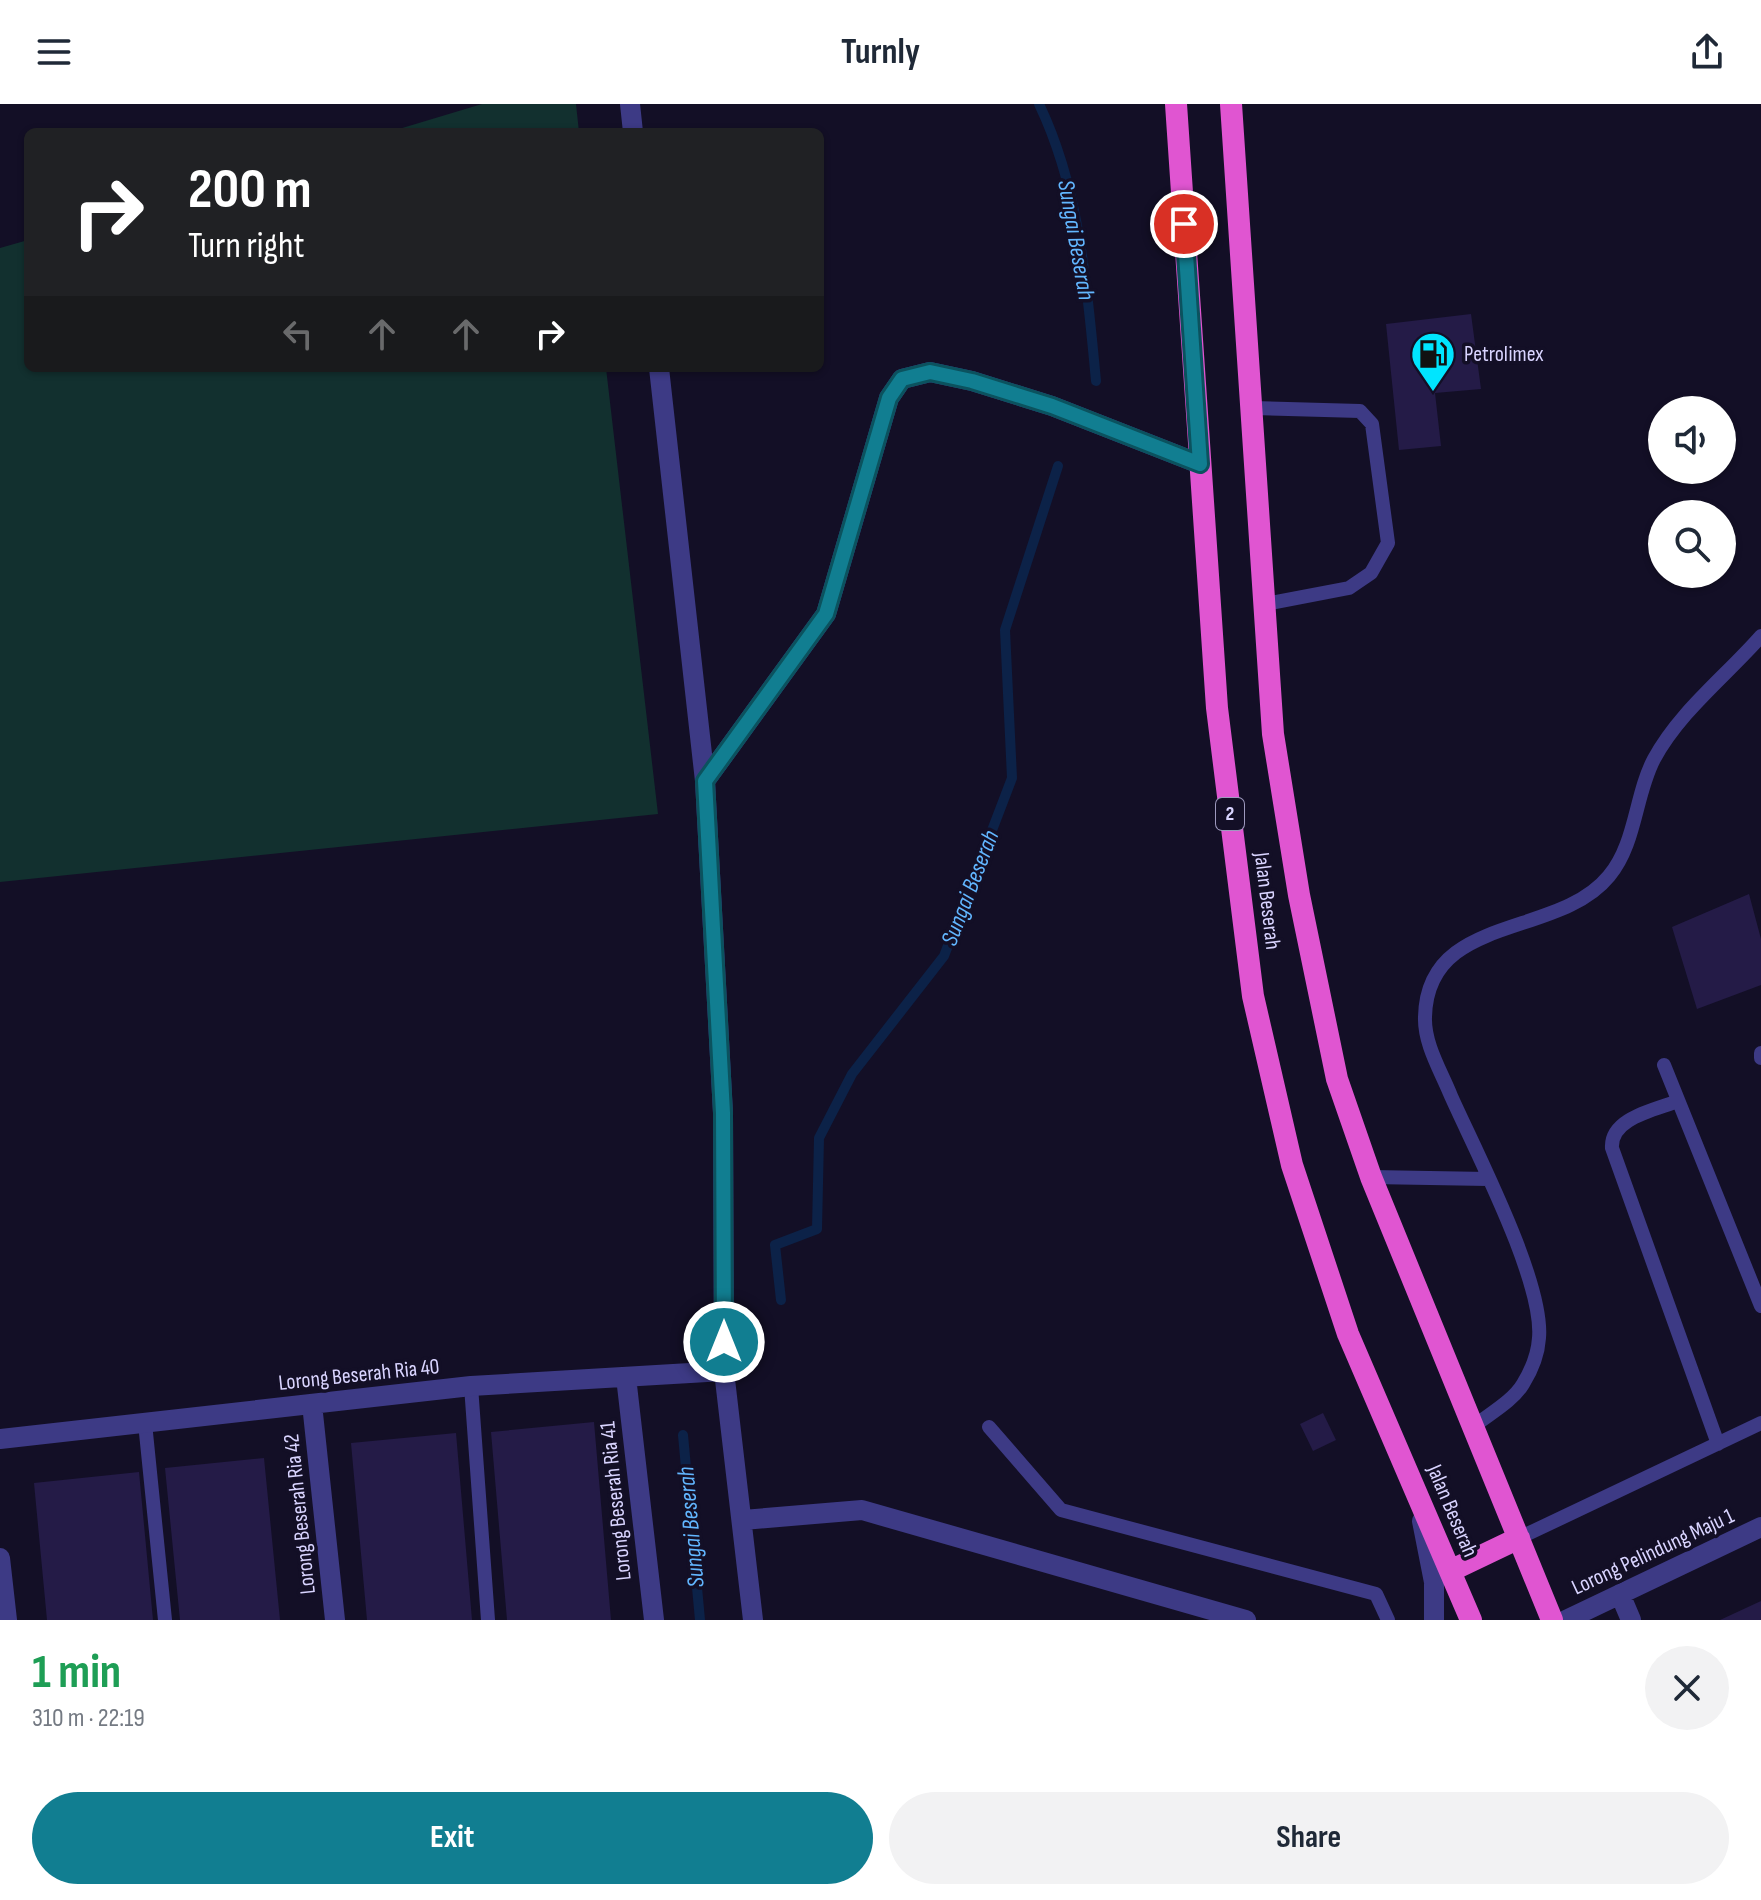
<!DOCTYPE html>
<html lang="en">
<head>
<meta charset="utf-8">
<style>
	:root { --surface:#fff; --page:#f2f2f3; --text:#1f2937; --muted:#747a83; --accent:#117e91 }
	body { margin:0; font-family:"Sofia Sans Condensed",sans-serif; background:var(--page); color:var(--text); height:100vh; display:flex; flex-direction:column; font-size:30px; white-space:nowrap }
	* { box-sizing:border-box; margin:0 }
	p { font-size:26px; color:var(--muted) }
	.icon { flex:none; width:44px; height:44px; fill:none; stroke:currentColor; stroke-width:2; stroke-linecap:round; stroke-linejoin:round }
	.map { position:relative; height:1516px; overflow:hidden }
	.side { display:flex; flex-direction:column; background:var(--surface); flex:1 }
	.side>* { flex:none }
	.hud { position:absolute; left:24px; top:24px; width:800px; height:244px; border-radius:12px; box-shadow:0 2px 6px #0004; background:#202124; color:#fff; overflow:hidden }
	.fabs { position:absolute; left:1648px; top:292px; display:grid; gap:16px }
	.fabs a { display:grid; place-items:center; width:88px; height:88px; border-radius:50%; background:var(--surface); box-shadow:0 2px 6px #0004; font-size:40px }
	.pin { position:absolute; display:grid; place-items:center; width:68px; height:68px; color:#fff; margin:-34px; border:4px solid #fff; border-radius:50%; box-shadow:0 2px 8px #0007 }
	.me { position:absolute; width:88px; margin:-44px; rotate:0deg; stroke-linejoin:round; filter:drop-shadow(0 0 6px #0008) }
	.turn { display:flex; align-items:center; gap:28px; height:168px; padding:0 32px; font-size:36px }
	.turn .icon { width:104px; height:104px; stroke-width:2.5 }
	.turn b { display:block; font-size:56px; line-height:68px }
	.lanes { display:flex; align-items:center; height:76px; padding:0 32px; background:#0003; justify-content:center; gap:40px; direction:ltr }
	.lanes .off { opacity:.35 }
	.round { display:grid; place-items:center; flex:none; width:84px; height:84px; border-radius:42px; background:var(--page) }
	.head { display:flex; align-items:center; justify-content:space-between; height:136px; padding:0 32px }
	h1 { font-size:48px; font-weight:700; line-height:60px; color:#1e9e55 }
	.primary-button { display:flex; gap:16px; margin-top:auto; padding:16px 32px }
	.primary-button a { flex:1; height:92px; border-radius:48px; background:var(--accent); color:#fff; font-size:32px; font-weight:700; line-height:92px; text-align:center }
	.primary-button a+a { background:var(--page); color:var(--text) }
	header { display:flex; justify-content:space-between; align-items:center; height:104px; padding:0 32px; background:var(--surface); font-size:36px; font-weight:700 }
	.map>svg:first-child { display:block }
	.green { fill:#12302f }
	.lines { fill:none; stroke-linecap:round; stroke-linejoin:round }
	.stream { stroke:#0c2248; stroke-width:10 }
	.building { fill:#241b47 }
	.service { stroke:#3d3a85; stroke-width:14 }
	.minor { stroke:#3d3a85; stroke-width:20 }
	.trunk { stroke:#e055d1; stroke-width:22 }
	.route-casing { stroke:#0b525e; stroke-width:20 }
	.route { stroke:#117e91; stroke-width:14 }
	.labels { text-anchor:middle; dominant-baseline:central; stroke-width:7; stroke-linejoin:round; paint-order:stroke }
	.shield { fill:#130f26; stroke:#9e99be; stroke-width:2 }
	.shield-label { font-size:20px; font-weight:bold; fill:#d9d4ff }
	.poi-label { font-size:22px; fill:#d9d4ff; stroke:#130f26; text-anchor:start }
	.street-label { font-size:22px; fill:#d9d4ff; stroke:#130f26 }
	.water-label { font-size:24px; font-style:italic; fill:#62b6ff; stroke:#130f26 }
</style>
</head>
<body>
<header><svg class="icon" aria-label="menu" viewBox="0 0 24 24"><path d="M4 6h16M4 12h16M4 18h16"/></svg>Turnly<svg class="icon" aria-label="share" viewBox="0 0 24 24"><path d="M12 15V3M7 8l5-5 5 5M5 13v7h14v-7"/></svg></header>
<div class="map">
<svg width="1761" height="1516" viewBox="0 0 1761 1516">
	<rect width="100%" height="100%" fill="#130f26"/>
	<path class="green" d="M482,0H576L579,28H389Z
		M28,136V264H606L658,710L0,778V144Z"/>
	<g class="lines">
		<path class="stream" d="M1039,0C1080,85 1087,183 1096,277
			M781,1196L775,1141L817,1125L819,1034L852,970L944,852L1012,674L1005,526L1058,362
			M683,1331L700,1516"/>
	</g>
	<path class="building" d="M1471,210L1481,285L1435,289L1441,342L1399,346L1386,220Z
		M1749,790L1761,835V881L1697,905L1672,823Z
		M1323,1309L1336,1336L1313,1347L1300,1320Z
		M594,1318L611,1516H507L491,1328Z
		M456,1329L472,1516H367L351,1339Z
		M264,1354L280,1516H180L165,1364Z
		M139,1368L153,1516H47L34,1379Z
		M1761,1497V1516H1720Z"/>
	<g class="lines">
		<path class="service" d="M1252,304L1360,307L1372,320L1388,439L1371,469L1349,484L1266,500
			M1761,949V954
			M1664,961L1761,1202
			M1678,997C1655,1006 1610,1014 1612,1044L1718,1340
			M1371,1073L1488,1075
			M471,1282L488,1516
			M145,1319L165,1516
			M989,1323L1061,1406L1376,1490L1388,1516
			M1473,1323C1489,1310 1513,1297 1523,1280C1531,1267 1538,1250 1539,1234C1544,1178 1476,1048 1451,992C1441,967 1424,940 1425,913C1427,809 1558,835 1609,772C1636,740 1635,691 1654,655C1680,607 1726,572 1761,532
			M1519,1434L1761,1319"/>
		<path class="minor" d="M630,0L633,28
			M659,264L705,677L723,1009L724,1267L753,1516
			M705,677L826,510L889,294L902,275L930,268L972,277L1052,302L1200,360
			M626,1273L654,1516
			M312,1300L335,1516
			M0,1335L471,1282L724,1267
			M743,1416L862,1406L1246,1516
			M1422,1417L1434,1478V1516
			M0,1454L7,1516
			M1620,1490L1631,1516
			M1566,1516L1761,1423"/>
		<path class="trunk" d="M1176,0L1217,604L1253,892L1292,1061L1348,1230L1471,1516
			M1231,0L1273,630L1299,791L1337,975L1371,1073L1552,1516
			M1450,1467L1519,1434"/>
	</g>
	<g class="lines">
		<g class="route-casing">
			<path id="route" d="M724,1238L723,1009L705,677L826,510L889,294L902,275L930,268L972,277L1052,302L1200,360L1184,120"/>
		</g>
		<use href="#route" class="route"/>
	</g>
	<defs>
		<g id="fuel-pin" transform="scale(2.3)"><path d="M0 17L-7.5 6A9.5 9.5 0 1 1 7.5 6Z" fill="#00e5ff" stroke="#130f26"/><path d="M-5.5-6h7V0h2V4h1.3V-2.5L3-4.5l.8-.8L6-3V5H2.5V1h-1V6h-7ZM-4.2-4.7v3.2H.2V-4.7Z" fill="#111"/></g>
	</defs>
	<g fill-rule="evenodd">
		<use href="#fuel-pin" x="1433" y="250"/>
	</g>
	<g class="labels">
		<rect class="shield" x="1216" y="694" width="28" height="32" rx="6"/>
		<g class="shield-label">
			<text x="1230" y="710">2</text>
		</g>
		<g class="poi-label">
			<text x="1464" y="250">Petrolimex</text>
		</g>
		<g class="street-label">
			<text transform="translate(1267 797) rotate(83)">Jalan Beserah</text>
			<text transform="translate(359 1271) rotate(-6)">Lorong Beserah Ria 40</text>
			<text transform="translate(616 1397) rotate(-96)">Lorong Beserah Ria 41</text>
			<text transform="translate(1452 1407) rotate(67)">Jalan Beserah</text>
			<text transform="translate(300 1410) rotate(-96)">Lorong Beserah Ria 42</text>
			<text transform="translate(1653 1448) rotate(-25)">Lorong Pelindung Maju 1</text>
		</g>
		<g class="water-label">
			<text transform="translate(1076 136) rotate(80)">Sungai Beserah</text>
			<text transform="translate(970 784) rotate(-69)">Sungai Beserah</text>
			<text transform="translate(691 1423) rotate(-95)">Sungai Beserah</text>
		</g>
	</g>
</svg>
<div class="fabs">
<a><svg class="icon" aria-label="sound" viewBox="0 0 24 24"><path d="M4 9h4l5-4v14l-5-4H4zM17 9q2 3 0 6"/></svg></a>
<a><svg class="icon" aria-label="search" viewBox="0 0 24 24"><circle cx="10" cy="10" r="6"/><path d="M15 15l6 6"/></svg></a>
</div>
<div class="pin" style="left:1184px;top:120px;background:#d93025"><svg class="icon" aria-label="arrive" viewBox="0 0 24 24"><path d="M6 21V4h12l-3 4 3 4H6"/></svg></div>
<svg class="me" style="left:724px;top:1238px" viewBox="-20 -20 40 40"><circle r="17" fill="#117e91" stroke="#fff" stroke-width="3"/><path d="M0-11L8 9 0 5-8 9z" fill="#fff"/></svg>
<div class="hud">
<div class="turn"><svg class="icon" aria-label="right" viewBox="0 0 24 24"><path d="M7 20v-9h11M14 6l5 5-5 5"/></svg><div><b>200 m</b>Turn right</div></div>
<div class="lanes"><svg class="icon off" aria-label="left" viewBox="0 0 24 24"><path d="M17 20v-9H6M10 6l-5 5 5 5"/></svg><svg class="icon off" aria-label="ahead" viewBox="0 0 24 24"><path d="M12 20V5M6 11l6-6 6 6"/></svg><svg class="icon off" aria-label="ahead" viewBox="0 0 24 24"><path d="M12 20V5M6 11l6-6 6 6"/></svg><svg class="icon" aria-label="right" viewBox="0 0 24 24"><path d="M7 20v-9h11M14 6l5 5-5 5"/></svg></div>
</div>
</div>
<section class="side">
<div class="head"><div><h1>1 min</h1><p>310 m · 22:19</p></div><a class="round"><svg class="icon" aria-label="close" viewBox="0 0 24 24"><path d="M6 6l12 12M18 6L6 18"/></svg></a></div>
<div class="primary-button"><a>Exit</a><a>Share</a></div>
</section>
</body>
</html>
